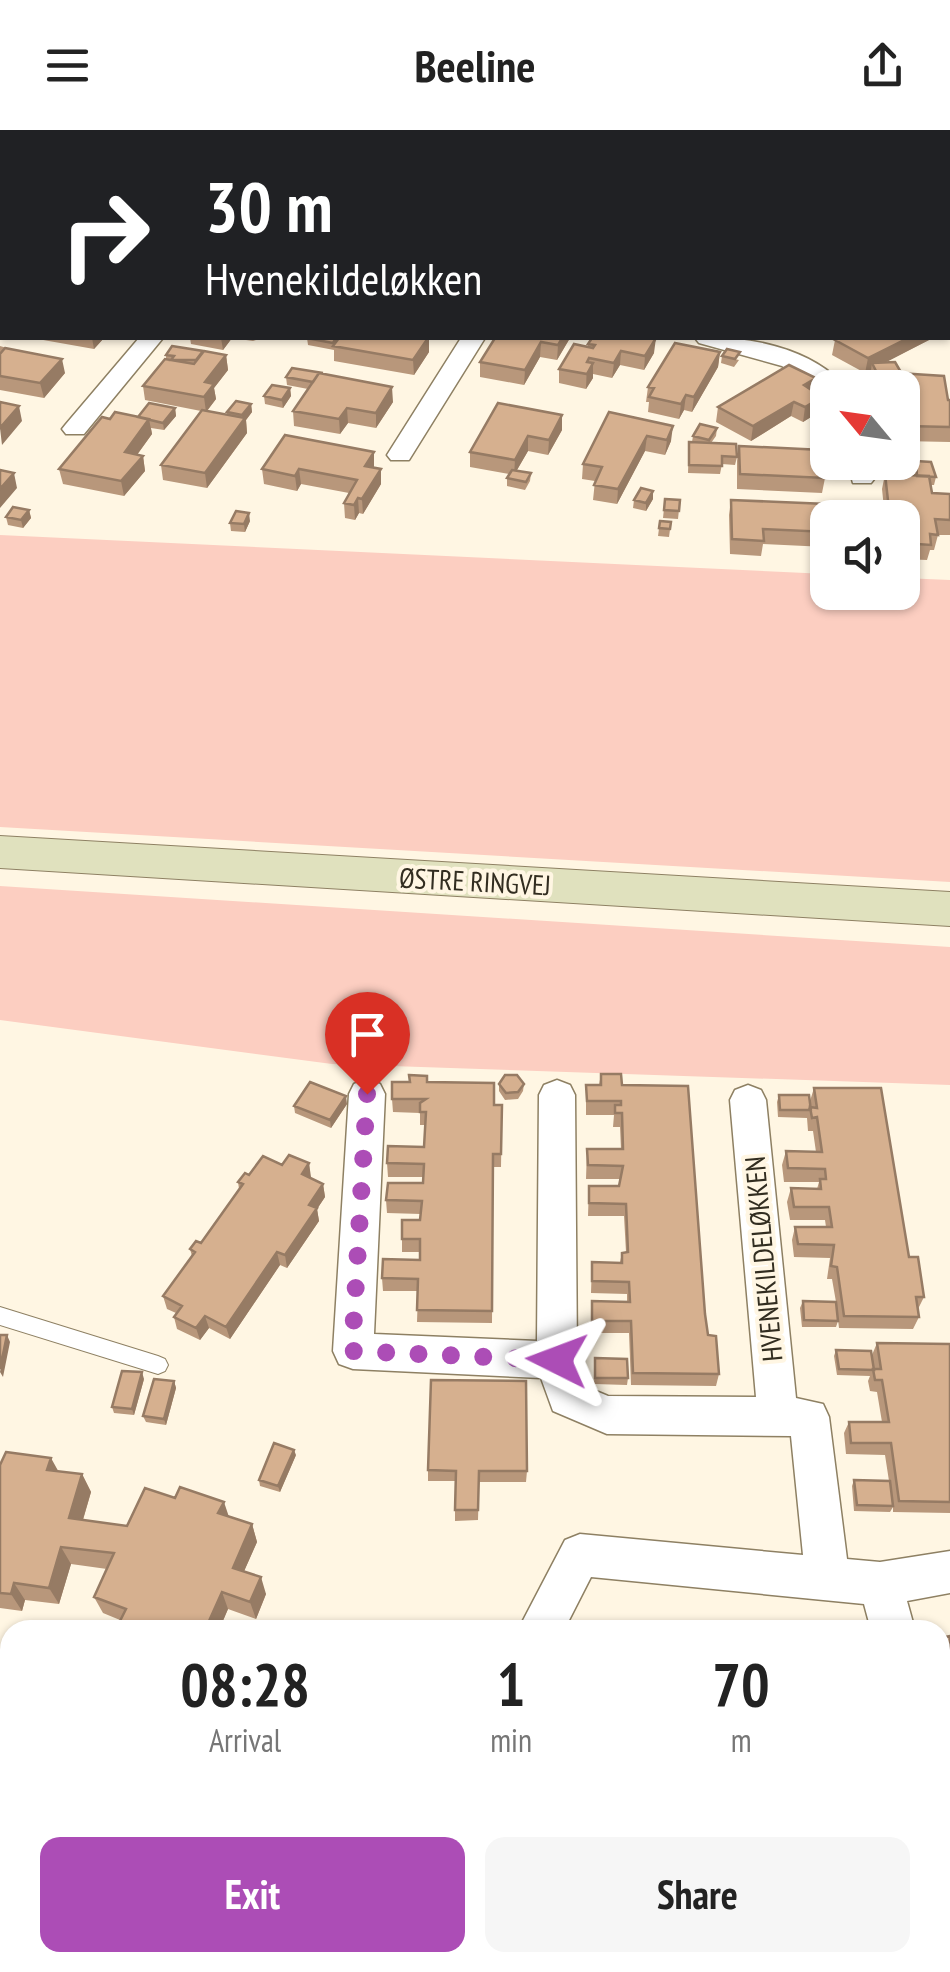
<!DOCTYPE html>
<html lang="en">
<head>
<meta charset="utf-8">
<style>
	:root { --surface:#fff; --page:#f6f6f6; --text:#222; --muted:#767676; --accent:#ac4db6 }
	body { margin:0; font-family:"PT Sans Narrow",sans-serif; background:var(--page); color:var(--text); height:100vh; display:flex; flex-direction:column; font-size:38px; white-space:nowrap }
	* { box-sizing:border-box; margin:0 }
	p { font-size:32px; color:var(--muted) }
	.icon { flex:none; width:55px; height:55px; fill:none; stroke:currentColor; stroke-width:2; stroke-linecap:round; stroke-linejoin:round }
	.map { position:relative; flex:1; overflow:hidden }
	.sheet { position:absolute; left:0px; top:1490px; width:950px; height:352px; display:flex; flex-direction:column; background:var(--surface); border-radius:30px 30px 0 0; box-shadow:0 2px 8px #0004 }
	.sheet>* { flex:none }
	.hud { position:absolute; left:0px; top:0px; width:950px; height:210px; box-shadow:0 2px 8px #0004; background:#202124; color:#fff; overflow:hidden }
	.needle { width:65px; rotate:299deg }
	.controls { position:absolute; left:810px; top:240px; display:grid; gap:20px }
	.controls a { display:grid; place-items:center; width:110px; height:110px; border-radius:20px; background:var(--surface); box-shadow:0 2px 8px #0004; font-size:50px }
	.pin { position:absolute; display:grid; place-items:center; width:85px; height:85px; color:#fff; margin:-102px -42px; border-radius:50% 50% 50% 0; rotate:-45deg; box-shadow:0 0 10px #0007 }
	.pin .icon { rotate:45deg }
	.me { position:absolute; width:110px; margin:-55px; rotate:273deg; stroke-linejoin:round; filter:drop-shadow(0 0 8px #0008) }
	.turn { display:flex; align-items:center; gap:35px; height:210px; padding:0 40px; font-size:45px }
	.turn .icon { width:130px; height:130px; stroke-width:2.5 }
	.turn b { display:block; font-size:70px; line-height:85px }
	.eta { display:flex; justify-content:space-evenly; align-items:center; height:170px; text-align:center }
	.eta b { font-size:60px; font-weight:700; line-height:70px }
	.cta { display:flex; gap:20px; margin-top:auto; padding:20px 40px }
	.cta a { flex:1; height:115px; border-radius:20px; background:var(--accent); color:#fff; font-size:40px; font-weight:700; line-height:115px; text-align:center }
	.cta a+a { background:var(--page); color:var(--text) }
	header { display:flex; justify-content:space-between; align-items:center; height:130px; padding:0 40px; background:var(--surface); font-size:45px; font-weight:700 }
	.map>svg:first-child { display:block }
	.green { fill:#fccec1 }
	.lines { fill:none; stroke-linecap:round; stroke-linejoin:round }
	.stream { fill:#98aa89; fill-rule:evenodd }
	.service-casing { stroke:#8e8063; stroke-width:2 }
	.minor-casing { stroke:#8e8063; stroke-width:3 }
	.secondary-casing { stroke:#8e8063; stroke-width:2 }
	.service { fill:#fff; fill-rule:evenodd }
	.minor { fill:#fff; fill-rule:evenodd }
	.secondary { fill:#e0e1be; fill-rule:evenodd }
	.wall { fill:#b8977b }
	.shaded-wall { fill:#967b64 }
	.building { fill:#d6b08f; stroke:#967b64; stroke-width:2.5 }
	.route { stroke:#ac4db6; stroke-width:18; stroke-dasharray:0 32.4 }
	.labels { text-anchor:middle; dominant-baseline:central; stroke-width:8; stroke-linejoin:round; paint-order:stroke }
	.street-label { font-size:28px; fill:#322d20; stroke:#fff6e3 }
</style>
</head>
<body>
<header><svg class="icon" aria-label="menu" viewBox="0 0 24 24"><path d="M4 6h16M4 12h16M4 18h16"/></svg>Beeline<svg class="icon" aria-label="share" viewBox="0 0 24 24"><path d="M12 15V3M7 8l5-5 5 5M5 13v7h14v-7"/></svg></header>
<div class="map">
<svg width="950" height="1842" viewBox="0 0 950 1842">
	<rect width="100%" height="100%" fill="#fff6e3"/>
	<path class="green" d="M0,405L827,444L828,462H902L903,448L950,450V752L0,697Z
		M0,756L950,817V955L332,934L0,890Z"/>
	<g class="lines">
		<path class="stream" d="M948,184L950,185V191L948,190Z"/>
		<g class="service-casing">
			<path id="service" d="M0,1177L158,1226L165,1229L168,1235L165,1241L158,1244L0,1195Z"/>
		</g>
		<g class="minor-casing">
			<path id="minor" d="M547,0H580L581,2H549Z
				M139,208H163L84,304H66L62,299L66,294Z
				M461,208H485L409,330H391L387,325Z
				M695,208C745,205 812,217 846,258H828L825,263L782,236L699,213Z
				M847,332H873L875,348L871,353H853Z
				M367,949L380,954L385,964L374,1204L537,1211L539,965L544,955L557,950L570,955L575,965L577,1230L584,1256L608,1266L756,1267L730,970L735,960L748,955L761,960L766,970L796,1268L823,1274L829,1287L847,1429L880,1432L950,1421V1463L907,1471L915,1500H871L864,1474L591,1447L564,1500H518L565,1410L580,1404L803,1425L791,1306L607,1304L553,1281L541,1248L353,1239L339,1234L333,1221L349,964L354,954Z
				M0,1575L10,1576V1622L0,1621Z
				M940,1642L950,1646V1725L940,1721Z
				M950,1770V1818L940,1822V1772Z
				M464,1832H524L528,1842H468Z"/>
		</g>
		<g class="secondary-casing">
			<path id="secondary" d="M0,706L950,762V796L0,738Z"/>
		</g>
		<use href="#service" class="service"/>
		<use href="#minor" class="minor"/>
		<use href="#secondary" class="secondary"/>
	</g>
	<path class="wall" d="M231,0H268L266,2H231Z
		M32,208H104L94,219Z
		M190,208H261L253,211L232,208L223,220L191,214Z
		M307,208L429,222L414,245L334,231V220L308,215Z
		M495,208H570L557,230L540,227L524,255L480,247V232Z
		M840,208H929V210L885,232L902,244L950,270V312L902,311V258H895L896,253L878,254L871,240L865,243L832,225L835,210Z
		M588,214L654,223L644,240L620,235L612,248L593,244V248L586,259L559,253V239L588,217Z
		M0,216L10,219L65,243L44,268L0,260Z
		M720,222L718,237L692,282L684,280L679,289L648,282L649,272H646L648,257Z
		M166,225H226L228,240L214,258L216,269L207,281L227,285V282L251,274L252,282L246,290L247,303L207,358L163,350L161,335L201,281L145,270L143,256L166,229Z
		M722,226L739,230L734,237L721,233Z
		M292,238L393,272L376,298L348,293L340,304L294,296L293,281L308,259L287,255L286,247Z
		M290,258L291,266L283,278L265,274L264,266Z
		M813,262L822,267L819,282L803,292L791,286L751,311L716,292L718,277Z
		M498,273L562,300L548,325L528,321L517,340L531,343L530,351L525,360L507,356V348L509,344L470,337V322Z
		M175,278L176,286L164,300L151,298L152,304L137,325L143,326L145,341L124,366L63,354L59,339L110,289L138,287Z
		M609,282L671,311L665,325L645,321L617,374L593,370L595,351L582,349L583,334Z
		M717,298L716,306L711,313L737,327L735,335L722,334L720,344L688,343L689,312H692L693,306Z
		M739,316L825,348L822,363L737,359V331Z
		M916,331L936,347L934,355H930L932,363L950,364V405H938L934,420H930L927,430L902,429V388H885L882,359L885,344L915,346Z
		M374,337L381,354L363,384L359,383L355,390L345,388L344,373L349,363L301,354L297,361L264,354L262,339Z
		M653,369L646,381L633,378L634,370Z
		M665,369L680,370L678,389L663,388Z
		M731,370L828,388L826,417L763,414L761,426L730,424L729,385Z
		M29,380L31,388L23,398L8,395L6,387Z
		M250,391L245,402L231,401L230,393Z
		M660,391L671,392L669,407L658,406Z
		M601,944L622,955L705,1184L708,1205L719,1244L716,1256L631,1255L629,1203H591L592,1171L627,1172V1164L591,1163L592,1132H620L622,1123L626,1122L624,1086H588L589,1056H619L620,1049H586L587,1019H621L620,997H613L614,985H586V955H599Z
		M427,952L494,975H502L501,1037H493L492,1193L417,1192L418,1161H383L382,1148L420,1130V1122H402V1109L420,1090L421,1084L387,1083L386,1070L423,1053V1047H388L387,1033L424,1017L425,995H420V983L393,982L392,969Z
		M499,954H524L523,961L518,969L505,970L499,961Z
		M814,958L909,1127L924,1167L918,1179L919,1187L913,1199L839,1198L836,1173L838,1191L836,1197H802L800,1178L803,1171L836,1172L832,1149H827L830,1128L794,1127L792,1110L795,1097H826L825,1090H790L787,1072L791,1058L817,1059L819,1052H784L782,1035L786,1021L816,1022L813,1001H808L807,988L778,987L777,972L779,965L811,978L810,971Z
		M347,974L331,998L295,983L294,976Z
		M309,1033L310,1048L323,1054L325,1067L317,1079L319,1091L287,1138L280,1135L230,1209L209,1198L200,1210L177,1199L174,1187L176,1183L167,1179L163,1166L192,1126L190,1119L201,1113L239,1059L238,1052L249,1045L282,1035Z
		M877,1213L950,1214V1383L893,1382V1377L890,1382L854,1381L852,1356L854,1350L889,1351L885,1325L846,1324L844,1303L849,1292H882L877,1262L870,1261L868,1251L870,1246L837,1245L834,1226L836,1220L872,1225Z
		M595,1228L628,1248L627,1255L594,1254Z
		M144,1249L134,1285L114,1283L112,1277Z
		M174,1251L176,1258L166,1295L146,1292L143,1286Z
		M296,1325L280,1362L260,1356L259,1350Z
		M0,1335L82,1344L91,1362L83,1390L127,1396L229,1387L252,1394L257,1412L244,1441L266,1464L256,1489L228,1479L219,1500H124L120,1490L103,1483L94,1467L107,1439L71,1434L59,1474L25,1470L22,1481L0,1478Z
		M428,1340L527,1341L526,1352H479L478,1390L455,1391V1351H428Z
		M950,1506V1537L942,1539L940,1532V1508Z
		M652,1832H855L851,1842H661L650,1835Z"/>
	<path class="shaded-wall" d="M932,0H950V8L948,9V2H923Z
		M92,208H104L94,219Z
		M221,208H232L223,220Z
		M429,208V222L414,245L413,230Z
		M562,208H570L557,230L558,215Z
		M656,208L654,223L644,240L645,226Z
		M908,208H929V210L875,238L872,233L871,240L865,243L868,228Z
		M541,212L540,227L524,255L525,240Z
		M621,221L620,235L612,248L614,233Z
		M720,222L718,237L692,282L694,267Z
		M226,225L228,240L214,258L216,269L206,282L204,267L205,252Z
		M589,228L588,242L593,233V248L586,259L587,232Z
		M62,229L65,243L44,268L40,253Z
		M816,248L813,263L804,255Z
		M392,257L393,272L376,298V283Z
		M290,258L291,266L283,278L282,270Z
		M686,265L684,280L679,289L681,274Z
		M822,267L819,282L803,292L805,277Z
		M794,272L791,286L751,311L753,296Z
		M251,274L252,282L246,290L247,303L207,358L205,343L243,291L242,285Z
		M19,276L22,291L2,315L0,298Z
		M175,278L176,286L164,300L163,293Z
		M347,278L348,293L340,304L339,289Z
		M562,285V300L548,325L549,310Z
		M149,289L152,304L128,337L125,322Z
		M673,296L671,311L665,325L667,310Z
		M528,306V321L514,345L515,330Z
		M647,306L645,321L617,374L618,359Z
		M374,322V337L365,336Z
		M143,326L145,341L124,366L121,351Z
		M299,339L301,354L297,361L295,346Z
		M381,339V354L363,384L362,369Z
		M14,343L17,358L0,378V359Z
		M653,361V369L646,381V373Z
		M358,368L359,383L355,390L354,375Z
		M29,380L31,388L23,398L21,390Z
		M249,383L250,391L245,402L244,394Z
		M346,966L347,974L331,998L330,990Z
		M309,1033L311,1047L304,1057L302,1044Z
		M323,1054L325,1067L317,1079L319,1091L287,1138L285,1125L309,1075Z
		M277,1122L280,1135L230,1209L226,1197Z
		M205,1186L209,1198L200,1210L196,1198Z
		M7,1205L10,1212L3,1247L0,1242Z
		M142,1242L144,1249L134,1285L132,1279Z
		M174,1251L176,1258L166,1295L164,1289Z
		M294,1320L296,1325L280,1362L278,1356Z
		M51,1328L61,1346L47,1340Z
		M82,1344L91,1362L78,1406L69,1388Z
		M224,1372L230,1390L218,1383Z
		M252,1394L257,1412L238,1455L233,1438Z
		M61,1417L71,1434L59,1474L49,1458Z
		M261,1447L266,1464L256,1489L250,1472Z
		M14,1453L25,1470L22,1481L11,1464Z
		M222,1462L228,1479L219,1500H205Z"/>
	<path class="building" d="M349,0H395L393,2H347Z
		M431,0H465L463,2H429Z
		M515,0H526L540,2H513Z
		M852,0H932L923,2H881L877,0L870,2H846Z
		M948,4L950,5L949,24L948,23Z
		M950,96V132L948,133L949,107L948,97Z
		M307,208H336L333,213Z
		M339,208H428L413,230L333,216Z
		M495,208H562L558,215L541,212L525,240L480,232Z
		M592,208H656L645,226L621,221L614,233L589,228L587,232L593,233L587,244L559,239L574,214L593,218L595,215L588,214Z
		M840,208H908L868,228L835,210Z
		M675,213L720,222L694,267L686,265L681,274L649,267L654,258L648,257Z
		M172,216L203,221L196,230H171L174,226L166,225Z
		M5,218L62,229L40,253L0,246V224Z
		M727,219L740,222L735,229L722,226Z
		M204,221L226,225L205,252L214,254L204,267L143,256L165,229L194,234Z
		M895,232L902,244L879,247L872,233Z
		M789,235L816,248L804,255L822,267L805,277L794,272L753,296L718,277Z
		M292,238L323,243H319L313,252L286,247Z
		M319,243L392,257L376,283L347,278L339,289L293,281Z
		M898,243L944,246L948,270H950V297L906,296L902,273V258H900Z
		M272,255L290,258L282,270L264,266Z
		M236,271L251,274L242,285L227,282Z
		M0,272L19,276L0,298Z
		M149,273L175,278L163,293L138,287Z
		M498,273L562,285L549,310L528,306L515,330L470,322Z
		M202,280L245,288L205,343L161,335Z
		M115,282L149,289L125,322L143,326L121,351L59,339L102,287L110,289Z
		M609,282L673,296L667,310L647,306L618,359L594,355L602,337L583,334Z
		M700,294L717,298L709,310L693,306Z
		M285,305L374,322L365,336L381,339L362,369L358,368L354,375L344,373L357,350L299,339L295,346L262,339Z
		M689,312L736,314L737,327L722,326V336L689,335Z
		M739,316L822,320L825,348L740,344Z
		M916,331L931,332L936,347L917,346Z
		M0,340L14,343L0,359Z
		M512,340L531,343L526,352L507,348Z
		M885,344L929,346L932,363L950,364V390L935,389L938,405L930,404L931,415L903,413L902,388H890Z
		M641,358L653,361L646,373L634,370Z
		M665,369L680,370L679,381L664,380Z
		M731,370L827,374L828,402L763,399L764,411L732,409Z
		M13,377L29,380L21,390L6,387Z
		M236,381L249,383L244,394L230,393Z
		M834,384L864,385L865,388H834Z
		M660,391L671,392L670,399L659,398Z
		M601,944H621L622,955L688,956L705,1184L708,1205L716,1206L719,1244L633,1243L631,1191H592V1171L630,1172L629,1152L592,1151V1132L622,1133V1123L628,1122L626,1074L589,1073V1056H619L623,1036L588,1035L587,1019H623L622,983H615V975H621V971H587L586,955H601Z
		M409,945L427,946V952L494,953V975H502L501,1024H493L492,1181L417,1180L418,1149L382,1148L383,1129L420,1130V1109H402V1090H420L422,1071L386,1070L388,1053H423L424,1034L387,1033L388,1016L424,1017L426,982H420V973L426,969H392V952H410Z
		M505,945H517L524,954L518,962L506,963L499,954Z
		M310,952L346,966L330,990L294,976Z
		M814,958H881L909,1127H918L924,1167H916L919,1187L844,1186L837,1137L831,1136L834,1115L798,1114L795,1097H832L829,1077H794L791,1058L821,1059L820,1049H826L825,1039L788,1038L786,1021L822,1022L817,987L812,988L810,977L817,978Z
		M779,965H809L811,981L810,977L809,980H780Z
		M289,1025L309,1033L302,1044L323,1054L309,1075L317,1078L285,1125L277,1122L226,1197L205,1186L196,1198L174,1187L182,1176L163,1166L195,1122L190,1119L196,1111L201,1113L243,1054L238,1052L245,1043L249,1045L263,1026L282,1035Z
		M803,1171L836,1172L838,1191L804,1190Z
		M0,1205H7L0,1239Z
		M877,1213L950,1214V1372L899,1371L891,1313H851L849,1292H889L882,1250H875L873,1239H881Z
		M836,1220L871,1221L874,1240L839,1239Z
		M595,1228L627,1229L628,1248H595Z
		M122,1241L142,1242L132,1279L112,1277Z
		M154,1249L174,1251L164,1289L143,1286Z
		M431,1250L526,1251L527,1341H479L478,1380H455L456,1341L428,1340Z
		M274,1313L294,1320L278,1356L259,1350Z
		M6,1322L51,1328L47,1340L82,1344L69,1388L127,1396L145,1358L175,1368L180,1357L224,1372L218,1383L252,1394L233,1438L261,1447L250,1472L222,1462L205,1500H186L171,1495L169,1500H144L120,1491L126,1479L94,1467L114,1423L61,1417L49,1458L14,1453L11,1464L0,1463V1335Z
		M854,1350L890,1351L893,1376L857,1375Z
		M950,1506V1533L946,1534L940,1517V1508Z
		M658,1832H855L851,1842H671Z
		M872,1832H903L899,1842H868Z"/>
	<g class="lines">
		<path class="route" d="M367,964L352,1221L557,1230"/>
	</g>
	<g class="labels">
		<g class="street-label">
			<text transform="translate(475 751) rotate(3)">ØSTRE RINGVEJ</text>
			<text transform="translate(763 1129) rotate(-95)">HVENEKILDELØKKEN</text>
		</g>
	</g>
</svg>
<div class="controls">
<a><svg class="needle" viewBox="-14 -14 28 28"><path d="M0-13l5 13h-10z" fill="#e53935"/><path d="M0 13l5-13h-10z" fill="#767676"/></svg></a>
<a><svg class="icon" aria-label="sound" viewBox="0 0 24 24"><path d="M4 9h4l5-4v14l-5-4H4zM17 9q2 3 0 6"/></svg></a>
</div>
<div class="pin" style="left:367px;top:964px;background:#d93025"><svg class="icon" aria-label="arrive" viewBox="0 0 24 24"><path d="M6 21V4h12l-3 4 3 4H6"/></svg></div>
<svg class="me" style="left:557px;top:1230px" viewBox="-20 -20 40 40"><path d="M0-17L14 15 0 8-14 15z" fill="#ac4db6" stroke="#fff" stroke-width="4"/></svg>
<div class="hud">
<div class="turn"><svg class="icon" aria-label="right" viewBox="0 0 24 24"><path d="M7 20v-9h11M14 6l5 5-5 5"/></svg><div><b>30 m</b>Hvenekildeløkken</div></div>
</div>
<section class="sheet">
<div class="eta">
<div><b>08:28</b><p>Arrival</p></div>
<div><b>1</b><p>min</p></div>
<div><b>70</b><p>m</p></div>
</div>
<div class="cta"><a>Exit</a><a>Share</a></div>
</section>
</div>
</body>
</html>
